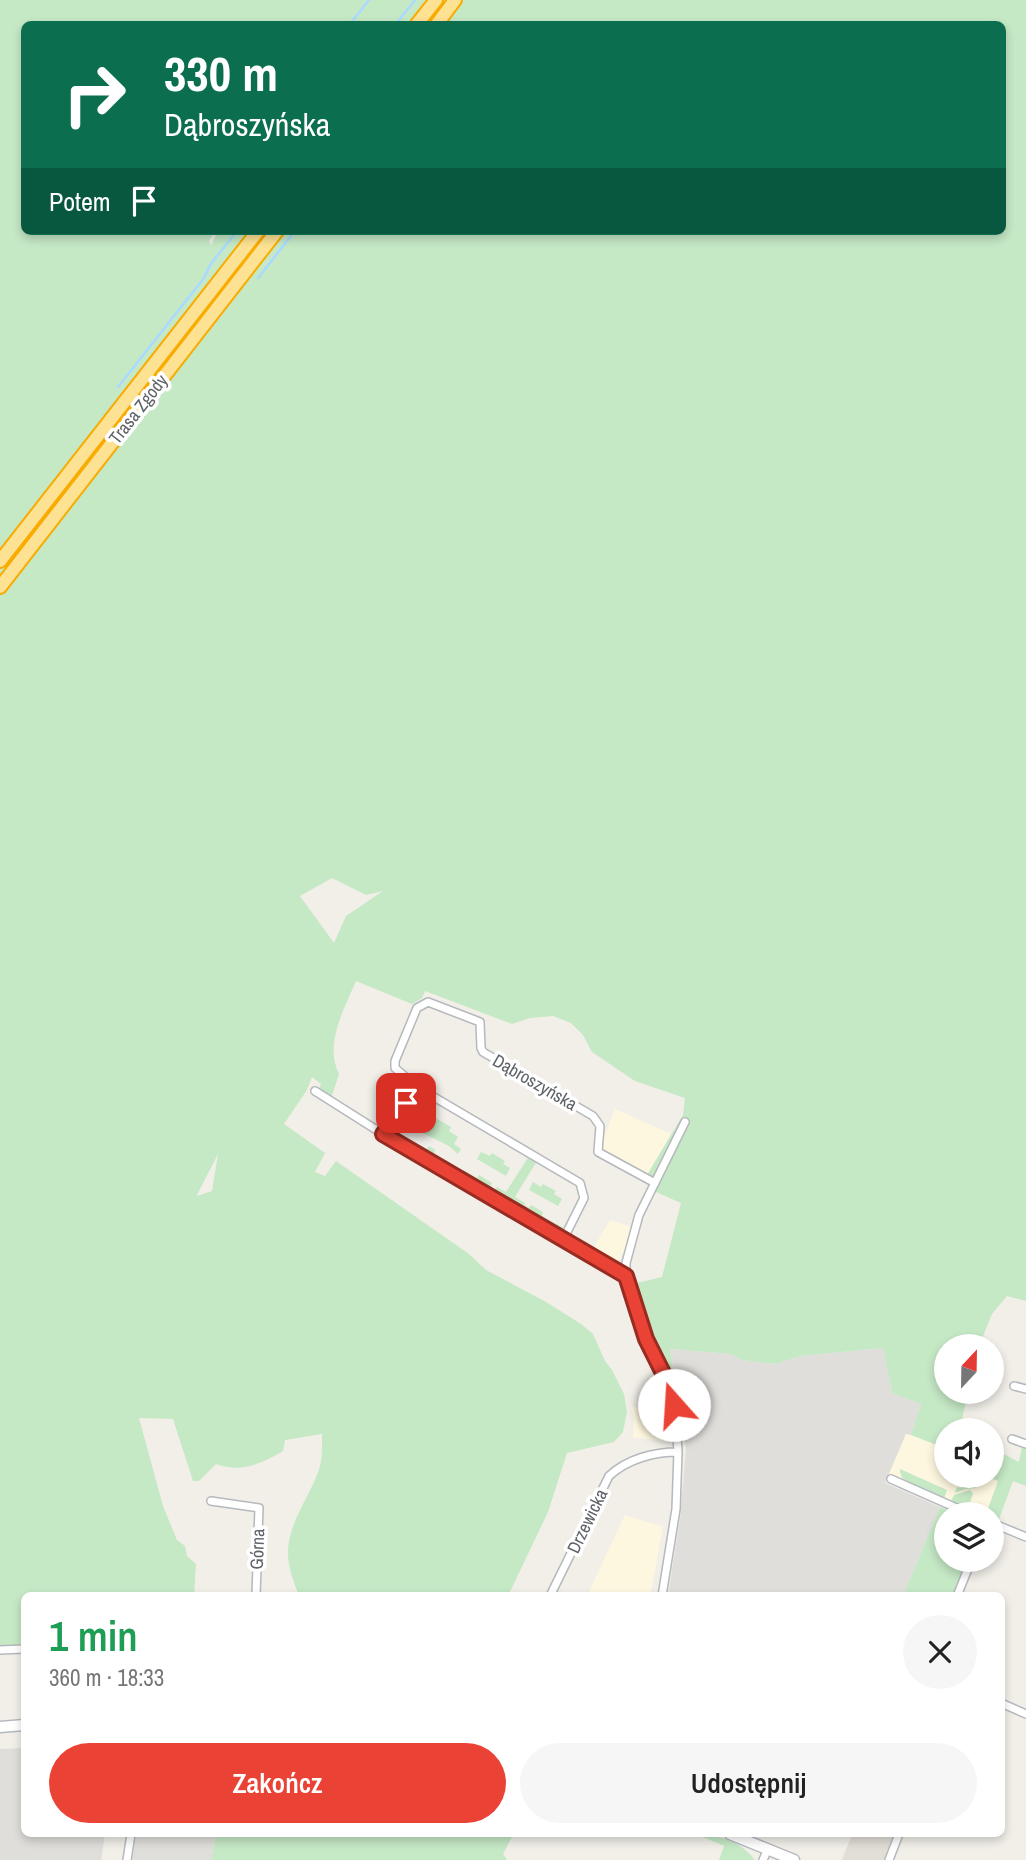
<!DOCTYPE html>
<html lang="pl">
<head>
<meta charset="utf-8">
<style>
	:root { --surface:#fff; --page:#f6f6f6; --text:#222; --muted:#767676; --accent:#ea4335 }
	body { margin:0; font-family:"Archivo Narrow",sans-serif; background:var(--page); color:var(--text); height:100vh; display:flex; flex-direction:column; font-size:26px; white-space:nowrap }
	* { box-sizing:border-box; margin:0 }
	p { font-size:23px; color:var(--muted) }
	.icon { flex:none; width:38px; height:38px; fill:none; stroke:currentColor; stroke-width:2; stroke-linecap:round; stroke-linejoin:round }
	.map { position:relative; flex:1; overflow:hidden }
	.panel { position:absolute; left:21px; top:1592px; width:984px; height:245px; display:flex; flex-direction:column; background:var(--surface); border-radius:10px; box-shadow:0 4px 10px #0003 }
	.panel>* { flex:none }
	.top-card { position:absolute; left:21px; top:21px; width:985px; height:214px; border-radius:10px; box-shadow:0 4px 10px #0003; background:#0b6e4f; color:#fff; overflow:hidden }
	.needle { width:46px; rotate:22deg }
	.controls { position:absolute; left:934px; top:1334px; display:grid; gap:14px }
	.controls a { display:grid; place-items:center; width:70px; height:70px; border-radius:50%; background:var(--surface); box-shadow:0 4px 10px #0003; font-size:35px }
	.pin { position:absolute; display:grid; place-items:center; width:60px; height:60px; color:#fff; margin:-30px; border-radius:14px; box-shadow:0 4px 10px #0006 }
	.me { position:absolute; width:77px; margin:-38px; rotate:341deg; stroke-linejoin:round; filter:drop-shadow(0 0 5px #0008) }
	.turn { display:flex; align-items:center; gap:24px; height:147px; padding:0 28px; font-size:32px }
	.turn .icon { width:91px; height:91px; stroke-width:2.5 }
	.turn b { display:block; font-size:49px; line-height:60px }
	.then { display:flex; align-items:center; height:66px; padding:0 28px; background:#0003; gap:14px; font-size:26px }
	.round { display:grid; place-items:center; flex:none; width:74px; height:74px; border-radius:37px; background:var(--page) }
	.overview { display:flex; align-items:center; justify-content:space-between; height:119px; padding:0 28px }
	h1 { font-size:42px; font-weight:600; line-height:52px; color:#1e9e55 }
	.action { display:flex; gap:14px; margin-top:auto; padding:14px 28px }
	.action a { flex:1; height:80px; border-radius:42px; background:var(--accent); color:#fff; font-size:28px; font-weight:600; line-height:80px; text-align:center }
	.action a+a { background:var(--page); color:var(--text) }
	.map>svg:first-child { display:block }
	.commercial { fill:#fef7e0 }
	.industrial { fill:#e0deda }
	.education { fill:#e1ded6 }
	.green { fill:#c5e8c5; fill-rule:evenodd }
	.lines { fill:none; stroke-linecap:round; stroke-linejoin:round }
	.stream { stroke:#aadaff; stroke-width:2.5 }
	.minor-casing { stroke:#b5b8bc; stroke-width:10 }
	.secondary-casing { stroke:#b6babf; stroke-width:13 }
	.motorway-casing { stroke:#f9ab00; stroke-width:16 }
	.minor { stroke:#fff; stroke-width:7 }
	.secondary { stroke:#fff; stroke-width:10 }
	.motorway { stroke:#fde293; stroke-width:12 }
	.route-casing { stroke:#982c22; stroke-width:18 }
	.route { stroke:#ea4335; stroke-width:12 }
	.labels { text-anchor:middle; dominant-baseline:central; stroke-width:7; stroke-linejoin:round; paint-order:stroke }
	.street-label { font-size:18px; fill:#5f6368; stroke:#fff }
</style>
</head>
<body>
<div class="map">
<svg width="1026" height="1860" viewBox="0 0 1026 1860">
	<rect width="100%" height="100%" fill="#f1efe8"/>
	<path class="commercial" d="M615,1109L671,1134L647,1175L600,1148Z
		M610,1220L631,1227L626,1247L614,1268L590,1254Z
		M631,1407L666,1411L669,1442L633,1437L634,1420Z
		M906,1433L947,1449V1475H992V1448L1019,1463L997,1523L992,1521V1514H976L888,1476Z
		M625,1515L663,1527L650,1596H587Z"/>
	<path class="industrial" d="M883,1348L892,1393L921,1404L911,1435L906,1434L885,1483L940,1507L903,1596H668L680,1519L686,1449L670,1349L731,1354L741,1360L776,1364L800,1356Z
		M24,1748V1834H105L101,1860H0V1749Z
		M136,1834H216L211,1860H132Z"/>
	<path class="education" d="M852,1834H897L886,1860H842Z"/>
	<path class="green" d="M0,0H1026V1301L1007,1296L992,1314L979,1346H947V1391H968L960,1430H947V1449L911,1435L921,1404L892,1393L883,1348L800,1356L776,1364L741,1360L731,1354L670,1349L677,1394L645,1326L633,1284L662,1277L681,1203L656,1192L647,1175L683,1115L685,1098L635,1081L592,1052L583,1035L571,1023L553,1016L530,1018L512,1024L425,991L422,998L412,1004L356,981C344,1009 324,1045 339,1074L331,1098L319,1090L321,1084L312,1077L307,1090L284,1124L325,1153L315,1172L325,1176L336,1161L469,1254L486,1270L546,1302L581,1324L593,1334L605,1361L612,1370L624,1394L627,1412L623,1432L614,1442L567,1453L548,1512L508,1596H299C294,1582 288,1568 288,1554C287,1525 309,1498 318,1472C323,1460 322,1446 322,1434L285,1440L283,1451C261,1464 241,1473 216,1464L199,1481H193L173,1419L139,1418L163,1506L177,1540L185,1546L187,1556L196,1564L194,1596H24V1647H0ZM24,24H1003V231H218L211,245L209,241L215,231H24ZM332,878L366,895L383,891L346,916L334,943L300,896ZM218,1154L212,1191L197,1196V1195Z
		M422,1094L426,1096L411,1119L418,1124L423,1116L432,1121L434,1117L451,1127L449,1131L458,1137L454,1144L461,1149L458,1154L449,1146L423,1133L422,1128L402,1116L417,1095Z
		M405,1137L427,1149L429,1146L435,1150L434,1154L452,1164L448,1169L403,1142Z
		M481,1152L490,1156L492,1153L505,1161L503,1164L510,1168L506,1176L477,1159Z
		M529,1156L537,1161L515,1197L525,1203L524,1205L529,1208L531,1205L543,1212L542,1216L564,1228L561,1233L463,1176L465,1171L477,1178L479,1175L492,1183L491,1186L495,1189L497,1187L506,1192Z
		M533,1182L541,1187L543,1184L556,1191L554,1194L562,1199L558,1206L529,1190Z
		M1022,1447L1026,1448V1486L1013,1481L998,1522L992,1519V1514H986L998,1481L983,1475H992V1448L1019,1462Z
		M900,1469L947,1490L944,1499C929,1493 899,1487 900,1469Z
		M966,1475H981L976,1488L965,1489L955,1493L957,1487L961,1488Z
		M970,1490L973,1494L968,1508L951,1501L954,1495Z
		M940,1507L956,1514H947V1559H969L954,1596H903Z
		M216,1834H506L512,1837L503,1854L507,1860H211Z
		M696,1834C717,1834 742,1842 755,1860H719L724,1846Z"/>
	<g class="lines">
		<path class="stream" d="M350,24L369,0
			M396,24L415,0
			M258,278L295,231
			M118,387L204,278L210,265L237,231"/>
		<g class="minor-casing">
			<path id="minor" d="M315,1091L383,1134L626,1276
				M383,1134L417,1087
				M563,1240L584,1198L580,1183L417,1087L395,1068V1061L417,1008L428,1002L480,1022L481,1048L483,1052L593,1116L600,1126L598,1152L655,1183
				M1014,1386L1026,1389
				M1012,1439L1026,1444
				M891,1479L970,1514
				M211,1501L259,1508L256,1596
				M992,1523L1026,1537
				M550,1596L609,1476C627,1459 654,1452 678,1452
				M662,1596L676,1509L678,1452L676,1421L671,1389L646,1339L626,1276V1263L639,1215L685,1122
				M957,1596L972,1559
				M0,1650L24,1649
				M1001,1703L1026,1714
				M127,1860L131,1834
				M763,1860L768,1849
				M889,1860L899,1834"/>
		</g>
		<g class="secondary-casing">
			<path id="secondary" d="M0,1727L24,1725
				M730,1834L794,1860"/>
		</g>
		<g class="motorway-casing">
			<path id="motorway" d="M417,24L436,0
				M437,24L455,0
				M0,561L258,231
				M0,587L277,231"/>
		</g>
		<use href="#minor" class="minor"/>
		<use href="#secondary" class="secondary"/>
		<use href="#motorway" class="motorway"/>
	</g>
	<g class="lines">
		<g class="route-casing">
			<path id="route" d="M406,1103L383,1134L626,1276L646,1339L671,1389L674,1405"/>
		</g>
		<use href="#route" class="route"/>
	</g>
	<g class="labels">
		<g class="street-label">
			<text transform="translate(138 409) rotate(-52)">Trasa Zgody</text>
			<text transform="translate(535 1082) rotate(30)">Dąbroszyńska</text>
			<text transform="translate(587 1521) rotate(-64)">Drzewicka</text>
			<text transform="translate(257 1549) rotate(-88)">Górna</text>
		</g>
	</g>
</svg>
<div class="controls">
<a><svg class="needle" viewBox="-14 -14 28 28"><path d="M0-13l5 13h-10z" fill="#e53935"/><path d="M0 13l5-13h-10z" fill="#767676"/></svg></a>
<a><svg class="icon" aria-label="sound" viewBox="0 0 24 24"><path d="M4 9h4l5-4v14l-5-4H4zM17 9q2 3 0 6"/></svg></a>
<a><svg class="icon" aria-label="layers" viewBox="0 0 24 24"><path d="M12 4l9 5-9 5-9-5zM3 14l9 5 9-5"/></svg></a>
</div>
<div class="pin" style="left:406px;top:1103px;background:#d93025"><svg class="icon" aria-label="arrive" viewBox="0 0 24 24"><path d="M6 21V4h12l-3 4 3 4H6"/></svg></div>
<svg class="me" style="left:674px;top:1405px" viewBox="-20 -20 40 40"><circle r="19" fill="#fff"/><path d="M0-13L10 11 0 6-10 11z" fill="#ea4335"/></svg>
<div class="top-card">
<div class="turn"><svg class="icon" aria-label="right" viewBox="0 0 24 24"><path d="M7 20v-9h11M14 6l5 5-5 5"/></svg><div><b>330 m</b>Dąbroszyńska</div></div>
<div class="then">Potem<svg class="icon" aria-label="arrive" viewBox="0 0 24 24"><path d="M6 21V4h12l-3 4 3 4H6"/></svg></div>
</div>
<section class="panel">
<div class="overview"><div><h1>1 min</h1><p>360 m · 18:33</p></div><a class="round"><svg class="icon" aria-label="close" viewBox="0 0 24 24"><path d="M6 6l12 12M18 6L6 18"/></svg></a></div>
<div class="action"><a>Zakończ</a><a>Udostępnij</a></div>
</section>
</div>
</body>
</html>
